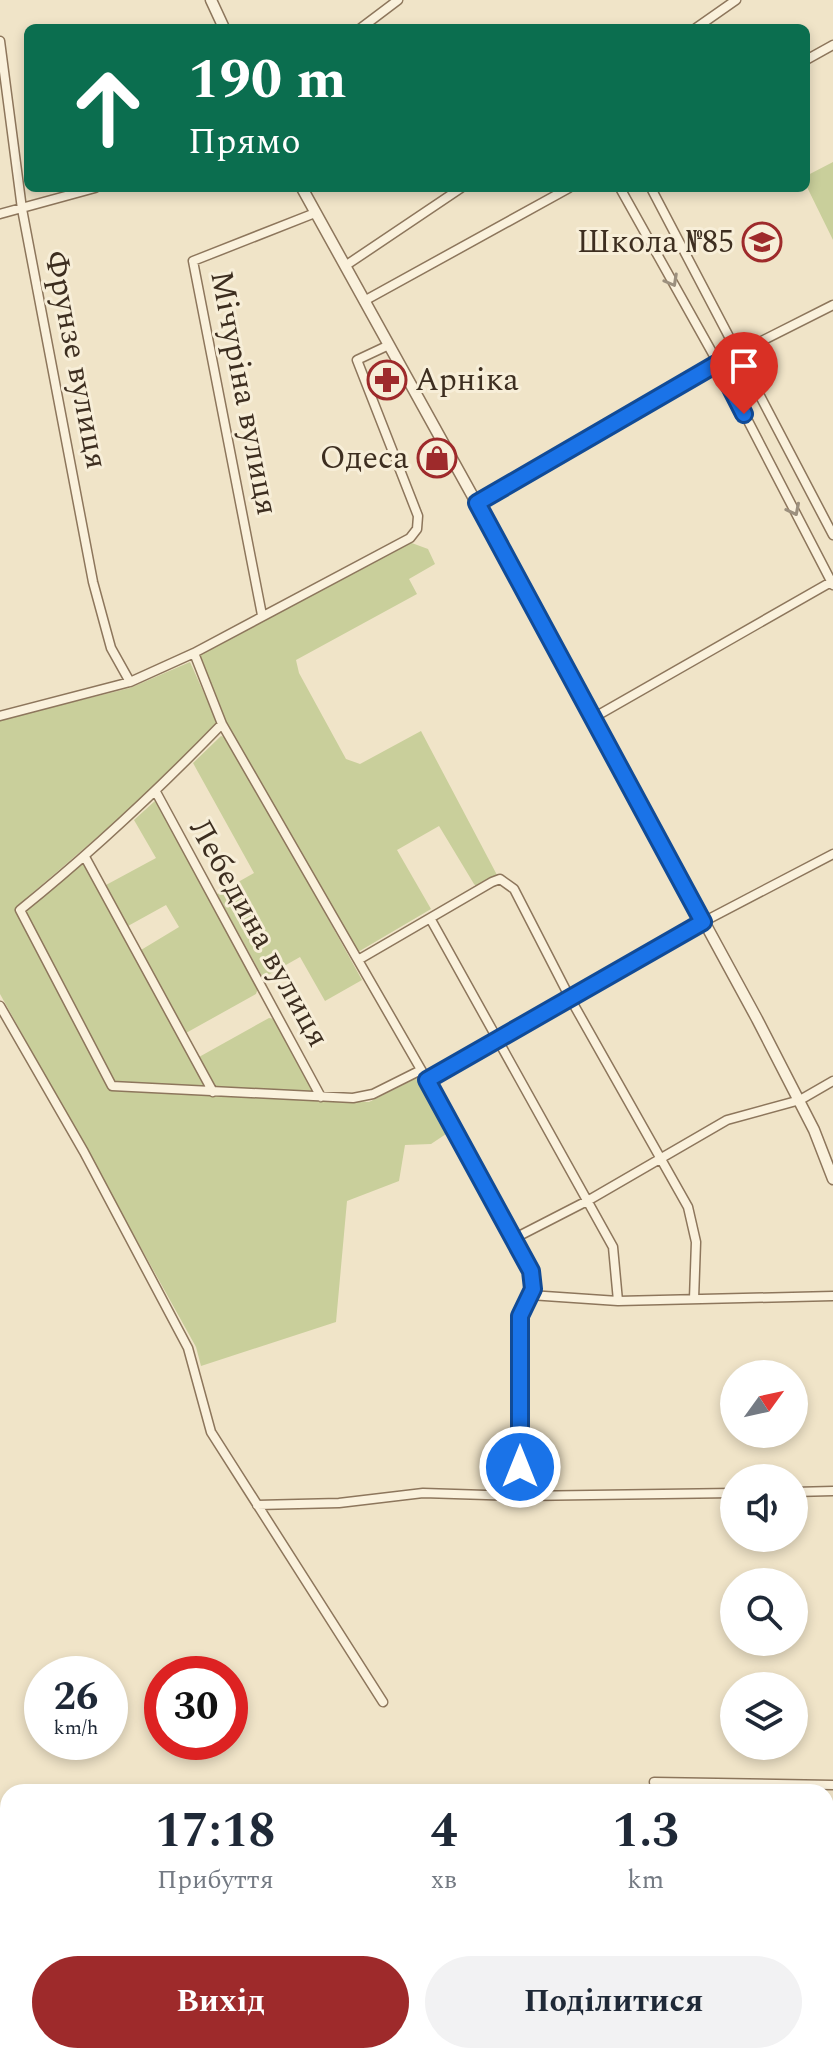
<!DOCTYPE html>
<html lang="uk">
<head>
<meta charset="utf-8">
<style>
	:root { --surface:#fff; --page:#f2f2f3; --text:#1f2937; --muted:#747a83; --accent:#9e2a2b }
	body { margin:0; font-family:Spectral,serif; background:var(--page); color:var(--text); height:100vh; display:flex; flex-direction:column; font-size:30px; white-space:nowrap }
	* { box-sizing:border-box; margin:0 }
	p { font-size:26px; color:var(--muted) }
	.icon { flex:none; width:44px; height:44px; fill:none; stroke:currentColor; stroke-width:2; stroke-linecap:round; stroke-linejoin:round }
	.map { position:relative; flex:1; overflow:hidden }
	.side { position:absolute; left:0px; top:1784px; width:834px; height:280px; display:flex; flex-direction:column; background:var(--surface); border-radius:24px 24px 0 0; box-shadow:0 4px 12px #0003 }
	.side>* { flex:none }
	.guide { position:absolute; left:24px; top:24px; width:786px; height:168px; border-radius:12px; box-shadow:0 4px 12px #0003; background:#0b6e4f; color:#fff; overflow:hidden }
	.needle { width:52px; rotate:57deg }
	.buttons { position:absolute; left:720px; top:1360px; display:grid; gap:16px }
	.buttons a { display:grid; place-items:center; width:88px; height:88px; border-radius:50%; background:var(--surface); box-shadow:0 4px 12px #0003; font-size:40px }
	.speed { position:absolute; left:24px; top:1656px; display:flex; gap:16px; font-size:40px; font-weight:700; text-align:center }
	.speed>* { display:grid; place-content:center; width:104px; height:104px; border-radius:50%; background:var(--surface); box-shadow:0 4px 12px #0003; line-height:1 }
	.speed small { font-size:20px; font-weight:400 }
	.speed .limit { border:12px solid #d22; background:#fff; color:#111 }
	.pin { position:absolute; display:grid; place-items:center; width:68px; height:68px; color:#fff; margin:-82px -34px; border-radius:50% 50% 50% 0; rotate:-45deg; box-shadow:0 0 8px #0007 }
	.pin .icon { rotate:45deg }
	.me { position:absolute; width:88px; margin:-44px; rotate:0deg; stroke-linejoin:round; filter:drop-shadow(0 0 6px #0008) }
	.turn { display:flex; align-items:center; gap:28px; height:168px; padding:0 32px; font-size:36px }
	.turn .icon { width:104px; height:104px; stroke-width:2.5 }
	.turn b { display:block; font-size:56px; line-height:68px }
	.eta { display:flex; justify-content:space-evenly; align-items:center; height:136px; text-align:center }
	.eta b { font-size:48px; font-weight:700; line-height:56px }
	.primary-button { display:flex; gap:16px; margin-top:auto; padding:16px 32px }
	.primary-button a { flex:1; height:92px; border-radius:48px; background:var(--accent); color:#fff; font-size:32px; font-weight:700; line-height:92px; text-align:center }
	.primary-button a+a { background:var(--page); color:var(--text) }
	.map>svg:first-child { display:block }
	.green { fill:#c9cf9b }
	.lines { fill:none; stroke-linecap:round; stroke-linejoin:round }
	.minor-casing { stroke:#8d765c; stroke-width:11 }
	.tertiary-casing { stroke:#8d765c; stroke-width:13 }
	.minor { stroke:#faf1dc; stroke-width:8 }
	.tertiary { stroke:#faf1dc; stroke-width:10 }
	.oneway { stroke:#9c907e }
	.route-casing { stroke:#114b97; stroke-width:20 }
	.route { stroke:#1a73e8; stroke-width:14 }
	.labels { text-anchor:middle; dominant-baseline:central; stroke-width:6; stroke-linejoin:round; paint-order:stroke }
	.poi-label { font-size:32px; fill:#3d2e20; stroke:#f7eed8; text-anchor:end }
	.street-label { font-size:32px; fill:#3d2e20; stroke:#f7eed8 }
</style>
</head>
<body>
<div class="map">
<svg width="833" height="2064" viewBox="0 0 833 2064">
	<rect width="100%" height="100%" fill="#f0e4c8"/>
	<path class="green" d="M833,162V240L806,185V176Z
		M409,542L428,549L435,564L409,579L417,594L296,660L299,673L346,759L360,764L421,731L497,875L476,886L474,884L439,826L397,850L431,909L358,952L227,726L197,655Z
		M190,662L217,722L153,789L15,908L109,1089L369,1102L419,1077L449,1132L431,1144L405,1145L399,1181L347,1201L336,1322L201,1366L196,1347L0,994V720L130,688Z
		M221,736L228,738L362,980L325,1001L300,957L263,978L217,894L254,873L193,763Z
		M156,800L258,988L256,994L186,1033L141,950L179,927L166,905L128,926L106,885L156,858L134,820Z
		M84,862L208,1090L115,1084L24,911Z
		M269,1018L275,1019L316,1094L217,1091L199,1057Z"/>
	<g class="lines">
		<g class="minor-casing">
			<path id="minor" d="M361,28L398,0
				M696,28L736,0
				M0,41L22,209L93,582L111,648L130,682
				M806,60L833,45
				M620,188L718,363L833,585
				M651,188L833,535
				M0,214L95,188
				M345,266L461,188
				M364,301L569,188
				M477,503L718,363L833,305
				M262,615L193,261L315,213
				M194,653L222,724L427,1080L703,922L833,854
				M0,716L130,682L194,653L410,538L417,529L418,516L357,360L389,345
				M593,718L831,582
				M222,724C158,790 92,852 20,910L112,1086L353,1098L373,1094L421,1070
				M156,792L321,1097
				M85,857L213,1092
				M430,918L613,1247L618,1301
				M358,960L492,882L500,879L514,889L570,998L688,1207L696,1242L694,1299
				M0,1006L84,1152L188,1348L211,1432L383,1702
				M427,1080L531,1271L533,1289L520,1316V1496
				M515,1238L589,1200L727,1120L800,1100L833,1081
				M530,1295L618,1301L833,1296
				M794,1492L833,1491
				M257,1505L339,1503L423,1493L520,1496L734,1493
				M654,1782L833,1785"/>
		</g>
		<g class="tertiary-casing">
			<path id="tertiary" d="M211,0L224,28
				M302,188L472,495L757,1019L814,1130L833,1179"/>
		</g>
		<use href="#minor" class="minor"/>
		<use href="#tertiary" class="tertiary"/>
	</g>
	<defs><path id="oneway-chevron" d="M-2-3.5L2.5 0L-2 3.5" fill="none" stroke-width="1.6" stroke-linecap="round" stroke-linejoin="round" transform="scale(2)"/></defs>
	<g class="oneway">
		<use href="#oneway-chevron" transform="translate(672 281) rotate(61)"/>
		<use href="#oneway-chevron" transform="translate(794 510) rotate(63)"/>
	</g>
	<g class="lines">
		<g class="route-casing">
			<path id="route" d="M520,1467V1316L533,1289L531,1271L427,1080L703,922L477,503L718,363L744,414"/>
		</g>
		<use href="#route" class="route"/>
	</g>
	<defs>
		<g id="school-ring" transform="scale(2)"><circle r="9.5" fill="#f7eed8" stroke="#9e2a2b" stroke-width="1.5"/><path d="M0-5L7-2L0 1L-7-2ZM-4 1L0 2.5L4 1V4Q0 6-4 4Z" fill="#9e2a2b"/></g>
		<g id="pharmacy-ring" transform="scale(2)"><circle r="9.5" fill="#f7eed8" stroke="#9e2a2b" stroke-width="1.5"/><path d="M-2-6h4v4h4v4h-4v4h-4v-4h-4v-4h4Z" fill="#9e2a2b"/></g>
		<g id="shop-ring" transform="scale(2)"><circle r="9.5" fill="#f7eed8" stroke="#9e2a2b" stroke-width="1.5"/><path d="M-5-2.5h2.3a2.7 3.5 0 0 1 5.4 0H5L5.5 6h-11ZM-1.5-2.5h3a1.5 2.3 0 0 0-3 0Z" fill="#9e2a2b"/></g>
	</defs>
	<g fill-rule="evenodd">
		<use href="#school-ring" x="762" y="242"/>
		<use href="#pharmacy-ring" x="387" y="380"/>
		<use href="#shop-ring" x="437" y="458"/>
	</g>
	<g class="labels">
		<g class="poi-label">
			<text x="734" y="242">Школа №85</text>
			<text x="415" y="380" text-anchor="start">Арніка</text>
			<text x="409" y="458">Одеса</text>
		</g>
		<g class="street-label">
			<text transform="translate(76 360) rotate(79)">Фрунзе вулиця</text>
			<text transform="translate(244 393) rotate(79)">Мічуріна вулиця</text>
			<text transform="translate(259 933) rotate(61)">Лебедина вулиця</text>
		</g>
	</g>
</svg>
<div class="buttons">
<a><svg class="needle" viewBox="-14 -14 28 28"><path d="M0-13l5 13h-10z" fill="#e53935"/><path d="M0 13l5-13h-10z" fill="#747a83"/></svg></a>
<a><svg class="icon" aria-label="sound" viewBox="0 0 24 24"><path d="M4 9h4l5-4v14l-5-4H4zM17 9q2 3 0 6"/></svg></a>
<a><svg class="icon" aria-label="search" viewBox="0 0 24 24"><circle cx="10" cy="10" r="6"/><path d="M15 15l6 6"/></svg></a>
<a><svg class="icon" aria-label="layers" viewBox="0 0 24 24"><path d="M12 4l9 5-9 5-9-5zM3 14l9 5 9-5"/></svg></a>
</div>
<div class="speed"><div>26<small>km/h</small></div><div class="limit">30</div></div>
<div class="pin" style="left:744px;top:414px;background:#d93025"><svg class="icon" aria-label="arrive" viewBox="0 0 24 24"><path d="M6 21V4h12l-3 4 3 4H6"/></svg></div>
<svg class="me" style="left:520px;top:1467px" viewBox="-20 -20 40 40"><circle r="17" fill="#1a73e8" stroke="#fff" stroke-width="3"/><path d="M0-11L8 9 0 5-8 9z" fill="#fff"/></svg>
<div class="guide">
<div class="turn"><svg class="icon" aria-label="ahead" viewBox="0 0 24 24"><path d="M12 20V5M6 11l6-6 6 6"/></svg><div><b>190 m</b>Прямо</div></div>
</div>
<section class="side">
<div class="eta">
<div><b>17:18</b><p>Прибуття</p></div>
<div><b>4</b><p>хв</p></div>
<div><b>1.3</b><p>km</p></div>
</div>
<div class="primary-button"><a>Вихід</a><a>Поділитися</a></div>
</section>
</div>
</body>
</html>
